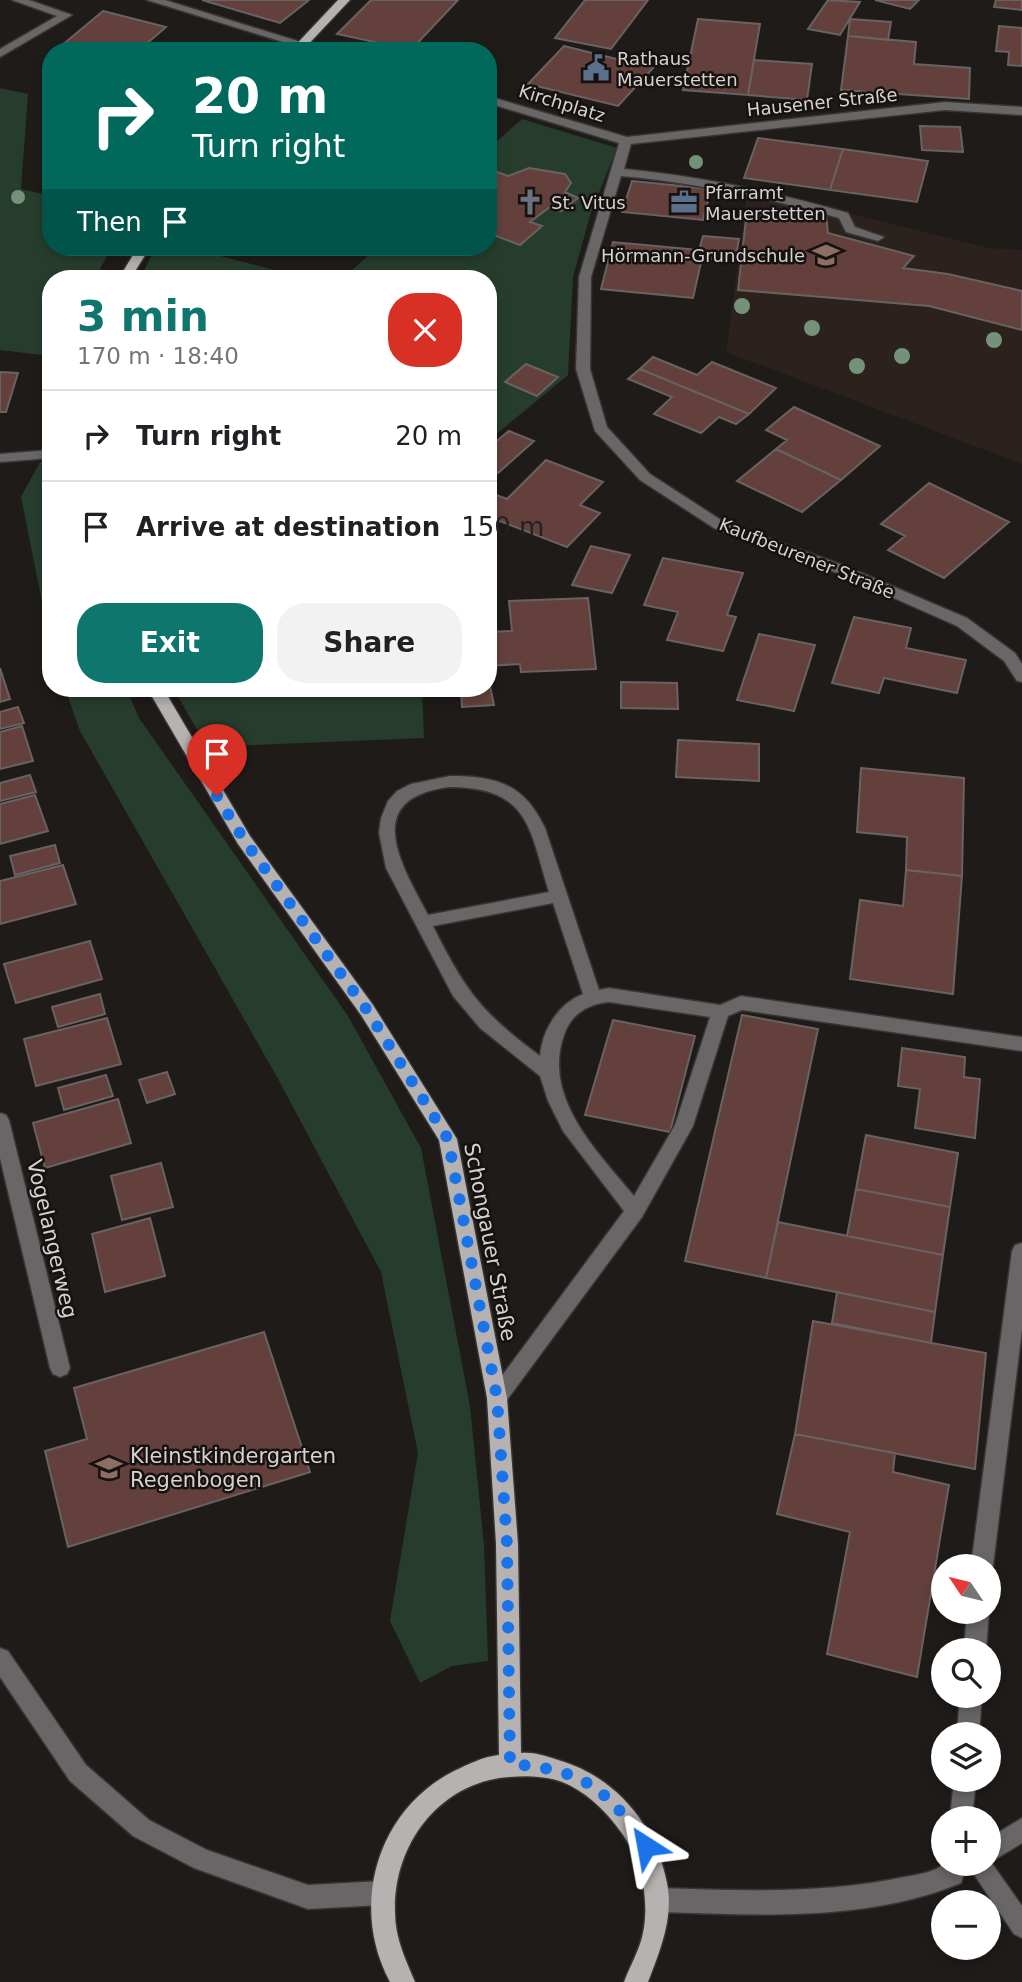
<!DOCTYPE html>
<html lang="en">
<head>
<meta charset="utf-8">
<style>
	:root { --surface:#fff; --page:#f2f2f2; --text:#202124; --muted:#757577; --line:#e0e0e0; --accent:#0f766e }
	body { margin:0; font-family:"DejaVu Sans",sans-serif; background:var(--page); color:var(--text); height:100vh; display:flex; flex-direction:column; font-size:26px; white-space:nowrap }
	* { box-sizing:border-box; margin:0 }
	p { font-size:23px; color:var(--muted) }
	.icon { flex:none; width:38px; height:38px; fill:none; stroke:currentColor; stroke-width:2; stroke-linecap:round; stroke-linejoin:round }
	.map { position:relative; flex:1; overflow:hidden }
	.drawer { position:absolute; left:42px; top:270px; width:455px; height:427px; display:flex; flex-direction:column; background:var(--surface); border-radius:28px; box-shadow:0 4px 10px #0003 }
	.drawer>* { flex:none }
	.guide { position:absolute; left:42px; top:42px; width:455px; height:214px; border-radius:28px; box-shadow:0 4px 10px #0003; background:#00695c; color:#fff; overflow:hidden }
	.needle { width:46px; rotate:305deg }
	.tools { position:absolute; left:931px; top:1554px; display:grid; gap:14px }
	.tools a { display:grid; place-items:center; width:70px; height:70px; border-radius:50%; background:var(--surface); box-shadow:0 4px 10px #0003; font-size:35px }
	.pin { position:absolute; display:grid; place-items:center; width:60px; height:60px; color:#fff; margin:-72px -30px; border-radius:50% 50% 50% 0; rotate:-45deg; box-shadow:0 0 7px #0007 }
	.pin .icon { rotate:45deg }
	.me { position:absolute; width:77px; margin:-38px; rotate:326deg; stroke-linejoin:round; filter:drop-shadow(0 0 5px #0008) }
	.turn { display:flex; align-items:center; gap:24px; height:147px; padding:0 35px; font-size:32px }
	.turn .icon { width:91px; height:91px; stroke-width:2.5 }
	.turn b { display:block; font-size:49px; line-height:60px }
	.then { display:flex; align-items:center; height:66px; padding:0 35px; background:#0003; gap:14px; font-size:26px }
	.round { display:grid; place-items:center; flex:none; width:74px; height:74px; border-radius:28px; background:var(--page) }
	.headline { display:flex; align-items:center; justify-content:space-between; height:119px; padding:0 35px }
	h1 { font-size:42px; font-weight:800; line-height:52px; color:var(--accent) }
	.action { display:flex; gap:14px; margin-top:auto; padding:14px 35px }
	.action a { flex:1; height:80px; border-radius:28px; background:var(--accent); color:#fff; font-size:28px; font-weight:800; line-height:80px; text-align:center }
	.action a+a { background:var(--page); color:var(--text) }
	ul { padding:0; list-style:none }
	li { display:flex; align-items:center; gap:21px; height:91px; padding:0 35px; border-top:2px solid var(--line) }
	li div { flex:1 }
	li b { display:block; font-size:26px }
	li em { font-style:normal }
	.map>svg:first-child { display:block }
	.built { fill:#2b211d }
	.green { fill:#263d2d }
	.building { fill:#63403c; stroke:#686362; stroke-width:2 }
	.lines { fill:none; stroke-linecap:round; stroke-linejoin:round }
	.minor-casing { stroke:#383533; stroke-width:3 }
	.major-casing { stroke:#383533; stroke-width:3 }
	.minor { fill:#686666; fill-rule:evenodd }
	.major { fill:#b6b2b1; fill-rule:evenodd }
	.tree { fill:#74927a }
	.route { stroke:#1a73e8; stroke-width:12; stroke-dasharray:0 21.6 }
	.labels { text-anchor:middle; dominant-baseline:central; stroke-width:5; stroke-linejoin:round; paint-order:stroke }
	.far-poi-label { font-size:18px; fill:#d5d2d1; stroke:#151210; text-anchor:start }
	.far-street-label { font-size:18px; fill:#d5d2d1; stroke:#151210 }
	.street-label { font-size:21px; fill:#d5d2d1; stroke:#151210 }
	.poi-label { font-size:21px; fill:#d5d2d1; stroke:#151210; text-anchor:start }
</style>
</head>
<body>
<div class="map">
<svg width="1022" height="1982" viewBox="0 0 1022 1982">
	<rect width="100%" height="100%" fill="#1e1b19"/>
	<path class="built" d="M748,188L989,248L1022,250V464L726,352Z"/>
	<path class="green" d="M0,88L28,94L21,189L51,196V247H112L95,278H51V356L0,350Z
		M522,119L617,148L591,212L573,277L568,375L488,441V278H343L378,247H488V149Z
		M156,247H185L306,278H140Z
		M40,462H51V647L21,497Z
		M65,688H126L139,718L348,1016L421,1148L470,1406L484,1545L488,1661L452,1666L420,1683L390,1621L418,1453L381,1272L277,1077L80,731Z
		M173,688H422L424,738L207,747Z"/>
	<path class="building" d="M202,0H309L280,23Z
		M371,0H458L411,50L337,34Z
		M585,0H648L611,49L555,38Z
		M828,0L860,2L840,35L808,29Z
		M875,0H919L910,9Z
		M996,0H1022V10L994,7Z
		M103,11L166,27L138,51H55Z
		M698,19L760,24L748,95L683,90Z
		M850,19L891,22L888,40L848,36Z
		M999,26L1022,28V66L1008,65L1009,52L996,51Z
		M848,36L916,42L914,64L970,68L969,99L841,90Z
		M564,46L653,68L618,106L528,84Z
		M754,60L812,64L807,100L748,95Z
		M920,126L960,127L963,152L922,150Z
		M758,138L843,149L830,190L744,178Z
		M843,149L928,161L917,202L830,190Z
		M529,168L565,174L571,183L565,192L578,198L561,211L550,207L530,222L542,226L520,245L488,233V169L508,176Z
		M632,181L711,189L703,220L622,212Z
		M747,210L826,214L828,233L914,256L903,268L948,274L1022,291V330L929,306L738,290Z
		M703,236L739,239L735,261L702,258L693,298L601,289L613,242L699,250Z
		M653,357L697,375L712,362L776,388L749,414L640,369Z
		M526,364L558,377L537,396L505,382Z
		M640,369L749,414L736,424L719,417L701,433L654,414L672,397L628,379Z
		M0,372L18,373L6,412H0Z
		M794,407L880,446L841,480L776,449L787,440L766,430Z
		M509,431L534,441L498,473L488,469V448Z
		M776,449L841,480L802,512L737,481Z
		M546,460L603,482L580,505L600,513L567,547L497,520L488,528V492L507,499Z
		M929,483L1009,522L944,578L888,550L905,536L881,524Z
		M591,546L630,555L612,593L572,585Z
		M663,558L743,573L727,615L736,617L723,651L667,640L678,612L644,605Z
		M588,598L596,669L521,672L520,664L488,666V632L512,631L509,601Z
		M854,617L911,628L906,648L966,660L957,693L884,678L879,693L832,683Z
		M759,634L815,645L794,711L737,700Z
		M0,668L10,699L0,702Z
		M488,676L494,705L462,707L461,688H488Z
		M621,682L677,683L678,709L621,708Z
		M18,707L24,723L0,729V712Z
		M22,726L33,761L0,769V732Z
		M678,740L759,744V781L676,777Z
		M861,768L964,778L962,876L906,870L907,837L857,832Z
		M30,775L36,792L0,801V783Z
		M35,795L48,831L0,844V804Z
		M55,845L60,863L15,875L10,856Z
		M63,865L76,904L0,924V881Z
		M906,870L962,876L953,994L850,979L860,900L903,906Z
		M90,941L102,979L16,1003L4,964Z
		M100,994L105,1014L58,1027L52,1007Z
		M742,1015L818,1029L766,1278L685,1261Z
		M107,1018L121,1064L36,1086L24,1039Z
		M613,1020L695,1036L670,1132L585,1115Z
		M902,1048L965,1057L964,1077L980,1079L975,1138L915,1128L920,1089L898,1086Z
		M167,1072L175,1094L147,1103L139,1080Z
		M106,1075L113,1096L64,1110L58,1088Z
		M118,1099L131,1143L45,1168L33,1123Z
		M866,1135L958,1153L950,1207L856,1189Z
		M161,1163L173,1207L122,1220L111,1176Z
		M856,1189L950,1207L943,1255L847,1236Z
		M150,1218L165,1276L105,1292L92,1234Z
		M778,1222L943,1255L935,1312L766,1278Z
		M837,1292L935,1312L931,1343L832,1323Z
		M813,1321L986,1353L975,1469L795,1434Z
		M264,1332L310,1472L68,1547L45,1451L87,1439L74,1388Z
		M795,1434L895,1453L893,1472L949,1485L917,1677L827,1654L850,1532L777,1514Z"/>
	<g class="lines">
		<g class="minor-casing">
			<path id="minor" d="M12,0H29L72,15L0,57V49L57,16Z
				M147,0H165L330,51H312Z
				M488,96L627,137L945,102L1022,107V115L945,110L631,144L624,169C700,176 774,192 848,213L855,227L884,237L878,241L846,232L839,218C767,198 696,183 621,176L591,277L590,369L607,427L650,474L724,522L845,566L967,618L1015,653L1022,664V682L1017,681L1004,661L957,626L835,572L714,528L640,480L595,431L576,369L579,277L619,143L488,103Z
				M51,450V458L0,462V454Z
				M450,776C497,776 524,784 545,828L599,990L609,988L720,1005L741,996L1022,1037V1051L742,1010L728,1016L693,1126L642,1217L504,1404L497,1407L490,1404L487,1398L490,1392L624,1211L563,1131L548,1101L540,1076L480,1028L453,996L386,868L379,833L381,818L388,801L397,791L411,784ZM450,787C530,788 529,828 549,892L428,915C401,864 360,798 450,787ZM553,903L583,994C558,1004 542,1030 540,1056C482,1013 465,991 433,926ZM609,1002L710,1017L675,1125L634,1196C597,1151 542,1098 564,1035C571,1014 588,1004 609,1002Z
				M0,1113L6,1115L9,1120L70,1368L67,1374L60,1377L53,1374L50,1368L0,1158Z
				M1022,1243V1329L993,1566L989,1573V1566H971L1012,1251L1015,1245Z
				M967,1612H989L986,1650H964Z
				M0,1648L8,1651L86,1765L149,1820L207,1850L308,1885L382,1881L390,1885L394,1893L390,1901L382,1905L308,1909L194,1868L133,1836L70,1781L0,1677Z
				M960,1696H982L979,1734H957Z
				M954,1780H976L972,1818H950Z
				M1022,1818V1843L991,1862L1022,1906V1938L1014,1934L967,1864H989V1838Z
				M943,1864H967L961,1883C867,1922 759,1915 659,1912L651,1908L647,1900L651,1892L659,1888C741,1891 823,1894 904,1877C916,1875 936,1872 943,1864Z"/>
		</g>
		<g class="major-casing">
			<path id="major" d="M338,0H350L302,51H290Z
				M138,247H150L131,278H119Z
				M147,688H163L250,836L373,1005L457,1139L507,1398L518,1544L521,1753C534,1752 545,1756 558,1760C615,1776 656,1825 667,1883C674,1918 660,1950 648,1982H624C630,1966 640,1949 643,1933C650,1899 641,1859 621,1832C608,1814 592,1797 571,1786C552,1776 530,1775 509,1777C440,1782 393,1844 395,1912C395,1938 405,1958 415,1982H390C349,1906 377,1810 454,1771C469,1764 482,1757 499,1755L496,1544L487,1398L439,1140L361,1015L238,844Z"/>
		</g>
		<use href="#minor" class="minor"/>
		<use href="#major" class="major"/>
	</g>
	<g class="tree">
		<circle cx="696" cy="162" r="7"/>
		<circle cx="18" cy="197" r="7"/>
		<circle cx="742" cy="306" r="8"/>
		<circle cx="812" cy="328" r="8"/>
		<circle cx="994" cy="340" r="8"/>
		<circle cx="902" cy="356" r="8"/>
		<circle cx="857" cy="366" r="8"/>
	</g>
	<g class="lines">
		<path class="route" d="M217,796L244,840L367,1010L448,1139L497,1398L507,1544L510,1764C582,1769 607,1788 646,1846"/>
	</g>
	<defs>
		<g id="civic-bare" transform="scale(2.1)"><path d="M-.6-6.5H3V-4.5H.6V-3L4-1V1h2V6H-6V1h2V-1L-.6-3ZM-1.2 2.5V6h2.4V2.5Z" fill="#5c6f8a" stroke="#151210" stroke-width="2.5" paint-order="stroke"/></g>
		<g id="church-bare" transform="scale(2.1)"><path d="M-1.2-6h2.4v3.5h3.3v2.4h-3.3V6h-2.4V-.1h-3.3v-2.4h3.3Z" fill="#6b7280" stroke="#151210" stroke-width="2.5" paint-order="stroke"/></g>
		<g id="office-bare" transform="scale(2.1)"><path d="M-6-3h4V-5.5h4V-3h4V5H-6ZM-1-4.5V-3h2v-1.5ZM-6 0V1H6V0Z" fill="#5c6f8a" stroke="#151210" stroke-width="2.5" paint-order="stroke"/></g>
		<g id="school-bare" transform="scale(2.1)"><path d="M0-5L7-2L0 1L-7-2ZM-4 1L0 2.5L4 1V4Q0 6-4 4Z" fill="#8d6e63" stroke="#151210" stroke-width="2.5" paint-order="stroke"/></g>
	</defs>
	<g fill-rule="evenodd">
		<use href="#civic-bare" x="596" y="68"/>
		<use href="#church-bare" x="530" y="202"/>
		<use href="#office-bare" x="684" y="202"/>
		<use href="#school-bare" x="826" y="255"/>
		<use href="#school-bare" x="109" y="1468"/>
	</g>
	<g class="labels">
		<g class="far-poi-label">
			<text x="617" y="58">Rathaus<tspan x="617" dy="21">Mauerstetten</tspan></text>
			<text x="705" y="192">Pfarramt<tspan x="705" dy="21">Mauerstetten</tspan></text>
			<text x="551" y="202">St. Vitus</text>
			<text x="805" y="255" text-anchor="end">Hörmann-Grundschule</text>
		</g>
		<g class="far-street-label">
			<text transform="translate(822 102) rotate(-6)">Hausener Straße</text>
			<text transform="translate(562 103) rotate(17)">Kirchplatz</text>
			<text transform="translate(807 558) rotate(22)">Kaufbeurener Straße</text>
		</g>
		<g class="street-label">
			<text transform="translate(52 1239) rotate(77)">Vogelangerweg</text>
			<text transform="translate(490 1242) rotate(79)">Schongauer Straße</text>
		</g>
		<g class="poi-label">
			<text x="130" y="1456">Kleinstkindergarten<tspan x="130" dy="24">Regenbogen</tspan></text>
		</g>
	</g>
</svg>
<div class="tools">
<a><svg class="needle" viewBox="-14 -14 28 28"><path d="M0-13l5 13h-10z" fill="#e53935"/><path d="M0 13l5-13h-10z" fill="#757577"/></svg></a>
<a><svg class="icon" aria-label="search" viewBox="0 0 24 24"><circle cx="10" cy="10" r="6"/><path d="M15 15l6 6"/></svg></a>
<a><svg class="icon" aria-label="layers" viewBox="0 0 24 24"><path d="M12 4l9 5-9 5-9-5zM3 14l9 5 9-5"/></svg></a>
<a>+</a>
<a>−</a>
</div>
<div class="pin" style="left:217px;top:796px;background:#d93025"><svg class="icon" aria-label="arrive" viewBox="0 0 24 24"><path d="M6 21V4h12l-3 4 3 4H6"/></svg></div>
<svg class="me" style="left:646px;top:1846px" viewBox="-20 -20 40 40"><path d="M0-17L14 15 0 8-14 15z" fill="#1a73e8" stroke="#fff" stroke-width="4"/></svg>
<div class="guide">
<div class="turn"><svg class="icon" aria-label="right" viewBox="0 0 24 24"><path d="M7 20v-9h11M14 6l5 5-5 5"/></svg><div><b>20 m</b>Turn right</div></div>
<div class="then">Then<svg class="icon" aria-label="arrive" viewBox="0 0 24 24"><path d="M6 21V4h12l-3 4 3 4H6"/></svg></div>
</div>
<section class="drawer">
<div class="headline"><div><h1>3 min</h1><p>170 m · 18:40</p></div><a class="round" style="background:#d93025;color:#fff"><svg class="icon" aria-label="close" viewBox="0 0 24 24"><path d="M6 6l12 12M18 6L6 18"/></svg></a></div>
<ul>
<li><svg class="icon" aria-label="right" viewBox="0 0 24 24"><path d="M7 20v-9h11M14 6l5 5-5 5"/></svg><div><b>Turn right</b></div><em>20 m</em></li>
<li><svg class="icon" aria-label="arrive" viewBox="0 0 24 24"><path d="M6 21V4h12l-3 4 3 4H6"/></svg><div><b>Arrive at destination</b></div><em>150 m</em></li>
</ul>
<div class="action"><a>Exit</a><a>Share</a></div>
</section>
</div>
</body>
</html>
